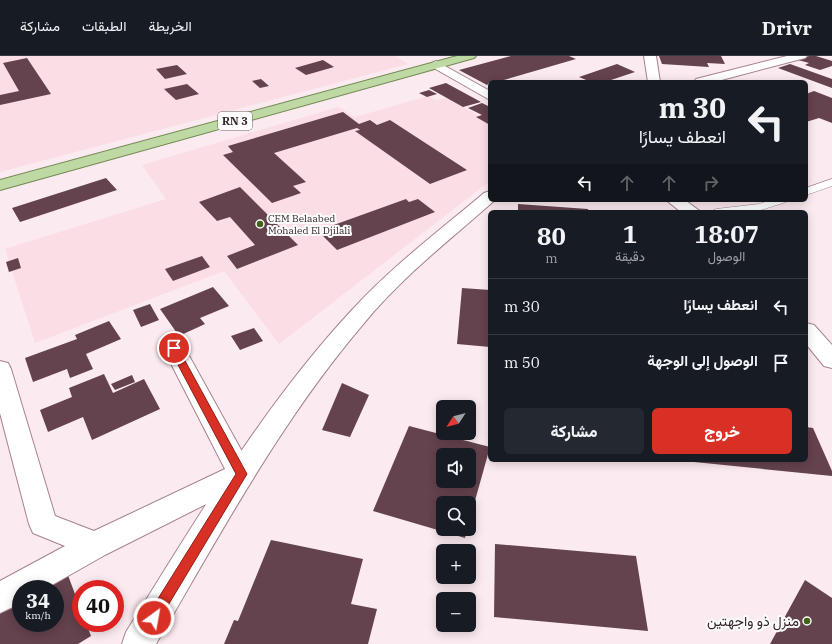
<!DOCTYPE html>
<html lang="ar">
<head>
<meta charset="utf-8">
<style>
	:root { --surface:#171b24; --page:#242831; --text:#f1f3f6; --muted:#9ea1a6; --line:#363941; --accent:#d93025 }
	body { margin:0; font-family:"IBM Plex Serif",Vazirmatn,serif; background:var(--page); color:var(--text); direction:rtl; height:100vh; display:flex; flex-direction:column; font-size:15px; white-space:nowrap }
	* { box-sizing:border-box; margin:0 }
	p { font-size:13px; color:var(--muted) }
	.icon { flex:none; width:22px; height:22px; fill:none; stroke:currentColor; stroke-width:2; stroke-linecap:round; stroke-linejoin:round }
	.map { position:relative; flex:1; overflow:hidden; direction:ltr }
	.drawer { position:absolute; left:488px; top:154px; width:320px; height:252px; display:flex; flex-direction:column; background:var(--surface); border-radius:6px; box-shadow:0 2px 10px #0003; direction:rtl }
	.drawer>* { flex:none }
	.top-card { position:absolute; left:488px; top:24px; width:320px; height:122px; border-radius:6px; box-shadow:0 2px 10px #0003; direction:rtl; background:#171b24; color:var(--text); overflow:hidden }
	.needle { width:26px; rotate:234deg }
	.buttons { position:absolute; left:436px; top:344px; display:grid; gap:8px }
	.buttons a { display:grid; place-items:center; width:40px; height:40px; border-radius:6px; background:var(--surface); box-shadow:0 2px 10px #0003; font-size:20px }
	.speed { position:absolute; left:12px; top:524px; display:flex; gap:8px; font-size:20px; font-weight:700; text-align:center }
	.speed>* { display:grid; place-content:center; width:52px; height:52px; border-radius:50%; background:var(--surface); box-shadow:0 2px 10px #0003; line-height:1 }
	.speed small { font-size:10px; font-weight:400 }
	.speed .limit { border:6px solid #d22; background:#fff; color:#111 }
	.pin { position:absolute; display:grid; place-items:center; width:34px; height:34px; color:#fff; margin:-17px; border:2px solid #fff; border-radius:50%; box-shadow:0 1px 4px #0007 }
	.me { position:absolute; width:44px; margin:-22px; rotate:32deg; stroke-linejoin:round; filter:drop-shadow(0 0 3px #0008) }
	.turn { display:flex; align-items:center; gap:14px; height:84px; padding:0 16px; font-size:18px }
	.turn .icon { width:52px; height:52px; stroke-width:2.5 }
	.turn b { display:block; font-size:28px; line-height:34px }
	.lanes { display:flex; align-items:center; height:38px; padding:0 16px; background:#0003; justify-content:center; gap:20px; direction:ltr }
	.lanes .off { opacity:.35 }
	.eta { display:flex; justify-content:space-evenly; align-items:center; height:68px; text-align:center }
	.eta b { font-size:24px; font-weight:800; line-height:28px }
	.button { display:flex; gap:8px; margin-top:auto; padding:8px 16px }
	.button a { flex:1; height:46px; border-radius:6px; background:var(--accent); color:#fff; font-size:16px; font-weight:800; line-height:46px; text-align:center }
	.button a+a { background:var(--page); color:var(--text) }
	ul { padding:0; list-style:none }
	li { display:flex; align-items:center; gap:12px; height:56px; padding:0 16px; border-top:1px solid var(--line) }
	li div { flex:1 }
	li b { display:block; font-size:15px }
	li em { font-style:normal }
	header { display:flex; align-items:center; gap:24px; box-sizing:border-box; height:56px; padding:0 20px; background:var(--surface); border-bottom:1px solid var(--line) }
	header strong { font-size:19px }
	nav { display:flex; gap:22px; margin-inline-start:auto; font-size:14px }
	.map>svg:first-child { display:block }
	.built { fill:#fbdde6 }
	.building { fill:#64424e; fill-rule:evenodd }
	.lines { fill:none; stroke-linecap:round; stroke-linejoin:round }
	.service-casing { stroke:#a7828f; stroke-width:1 }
	.minor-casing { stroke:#a7828f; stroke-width:2 }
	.tertiary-casing { stroke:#a7828f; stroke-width:2 }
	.primary-casing { stroke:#728953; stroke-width:2 }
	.service { fill:#fff; fill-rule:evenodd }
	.minor { fill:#fff; fill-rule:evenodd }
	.tertiary { fill:#fff; fill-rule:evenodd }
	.primary { fill:#bed9a4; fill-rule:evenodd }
	.route { fill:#d93025; stroke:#8d1f18 }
	.poi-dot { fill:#416219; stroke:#fcfcfc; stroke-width:1.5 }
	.labels { text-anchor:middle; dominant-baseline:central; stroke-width:4; stroke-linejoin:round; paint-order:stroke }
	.far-poi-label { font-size:10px; fill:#35252b; stroke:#fcfcfc; text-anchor:start }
	.shield { fill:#fcfcfc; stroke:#71666a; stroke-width:1 }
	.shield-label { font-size:11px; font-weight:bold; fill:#35252b }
	.near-poi-label { font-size:14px; fill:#35252b; stroke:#fcfcfc; text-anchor:end }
</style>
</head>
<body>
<header>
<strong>Drivr</strong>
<nav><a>الخريطة</a><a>الطبقات</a><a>مشاركة</a></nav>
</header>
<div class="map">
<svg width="832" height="588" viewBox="0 0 832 588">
	<rect width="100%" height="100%" fill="#fbeaef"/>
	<path class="built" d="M0,0H395L408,8L0,116Z
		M428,40L436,44L447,42L490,66V125L279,288L224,215L35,287L5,193L166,143L142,109L338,51L355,61Z"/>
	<path class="building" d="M511,0H569L576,3L497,26H490L487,29L459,14Z
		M659,0H721L725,8L707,7L709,11L662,8Z
		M809,0H816L832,5V10L820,14L805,9L809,7L798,4Z
		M27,2L51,38L0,49V39L19,35L3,7Z
		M323,4L334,11L306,19L295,12Z
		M617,8L635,16L605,26H591L579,21Z
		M790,8L832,23V32L778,12Z
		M177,9L187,18L165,23L156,13Z
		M261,23L269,30L260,32L252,25Z
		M446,27L481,46L463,51L429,32Z
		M187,28L199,38L176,44L164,33Z
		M429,34L437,38L427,41L419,37Z
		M814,35L832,42V67L819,62L806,66V38Z
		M482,47L490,51V69L476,61L482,59L468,52Z
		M343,56L359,68L370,64L377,69L390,64L467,114L430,128L355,75L360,74L357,72L274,97L306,126L293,130L301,137L272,147L223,99L233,96L228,90Z
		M106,122L117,134L20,166L12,152Z
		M240,131L298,189L237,213L227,200L255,189L230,161L217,165L199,146Z
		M406,143L409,146L418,143L435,156L337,194L321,178L333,172L331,170Z
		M518,148L588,153L589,156H518Z
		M202,200L210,211L173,225L165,213Z
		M18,202L21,212L9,216L6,206Z
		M213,231L229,250L200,262L205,268L179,280L160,253Z
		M462,232L490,234V291L457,288Z
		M150,248L159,264L141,271L133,254Z
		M109,265L121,283L86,298L93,313L70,322L67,313L33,326L25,302L77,283L75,279Z
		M254,272L263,285L240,294L231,280Z
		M104,318L113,337L144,323L160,353L92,384L83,361L48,376L40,354L72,341L69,332Z
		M132,319L135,326L115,334L111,328Z
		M342,327L369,339L350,381L322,374Z
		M409,370L490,391L469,466V447H443V473H467L465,482L373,455ZM443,399H469V425H443Z
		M806,371L813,372L832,415V420L694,406L693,404H806Z
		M271,484L363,503L351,548L377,553L368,588H224L234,564L238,565Z
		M495,488L636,500L648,575L494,561Z
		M63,506L81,554V567H86L91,580L78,588H0V540ZM21,533H55V567H21Z
		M805,524L832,542V588H770Z"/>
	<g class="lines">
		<g class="service-casing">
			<path id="service" d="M832,123V130L806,139V132Z
				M771,144H788L786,146L761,154L710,156L716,153L759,148Z"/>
		</g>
		<g class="minor-casing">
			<path id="minor" d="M787,0H807L805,2L714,26H694L696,23Z
				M174,284L182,287L250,410L254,418L250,426L105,499L45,533H21V547L0,557V525L65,490L33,477L29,468L0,357V305L8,307L11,313L55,460L94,475L225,413L163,292L166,287Z"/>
		</g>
		<g class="tertiary-casing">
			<path id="tertiary" d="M644,0H656L660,26H648Z
				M436,5L490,35V44L432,11L430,9L432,7Z
				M490,135V144H495C451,183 403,220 365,266C281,364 221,477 156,588H122L126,576C195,466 262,351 351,255C391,211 439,175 484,137Z
				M666,144H685L701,156H681Z
				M806,267L814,269L832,289V312L824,310L806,288Z"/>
		</g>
		<g class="primary-casing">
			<path id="primary" d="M457,0H476L474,2L0,134V124Z"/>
		</g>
		<use href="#service" class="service"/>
		<use href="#minor" class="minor"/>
		<use href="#tertiary" class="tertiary"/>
		<use href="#primary" class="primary"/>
	</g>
	<path class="route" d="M174,288L178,292L247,418L158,566L154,568L149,566L147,562L149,557L236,418L169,292Z"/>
	<g class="poi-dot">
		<circle cx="260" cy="168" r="4"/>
		<circle cx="807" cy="565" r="4"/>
	</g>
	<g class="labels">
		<g class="far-poi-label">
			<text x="268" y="162">CEM Belaabed<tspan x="268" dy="12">Mohaled El Djilali</tspan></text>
		</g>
		<rect class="shield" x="218" y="56" width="34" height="18" rx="3"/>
		<g class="shield-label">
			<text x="235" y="65">RN 3</text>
		</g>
		<g class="near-poi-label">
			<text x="799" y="565">منزل ذو واجهتين</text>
		</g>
	</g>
</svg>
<div class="buttons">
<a><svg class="needle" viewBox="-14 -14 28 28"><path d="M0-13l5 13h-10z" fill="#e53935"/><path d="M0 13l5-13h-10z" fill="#9ea1a6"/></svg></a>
<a><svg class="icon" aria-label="sound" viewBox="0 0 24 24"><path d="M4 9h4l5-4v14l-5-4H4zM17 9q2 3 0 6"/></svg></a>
<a><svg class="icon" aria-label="search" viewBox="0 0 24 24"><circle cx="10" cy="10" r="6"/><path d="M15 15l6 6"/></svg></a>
<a>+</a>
<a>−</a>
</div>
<div class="speed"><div>34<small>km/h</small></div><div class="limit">40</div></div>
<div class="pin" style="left:174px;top:292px;background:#d93025"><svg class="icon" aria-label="arrive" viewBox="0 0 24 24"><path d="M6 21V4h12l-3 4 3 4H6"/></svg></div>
<svg class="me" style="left:154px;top:562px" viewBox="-20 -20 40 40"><circle r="17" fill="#d93025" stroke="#fff" stroke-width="3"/><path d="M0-11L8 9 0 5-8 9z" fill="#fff"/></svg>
<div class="top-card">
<div class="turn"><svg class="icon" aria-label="left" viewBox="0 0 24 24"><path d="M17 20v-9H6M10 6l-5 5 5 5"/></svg><div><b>30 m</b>انعطف يسارًا</div></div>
<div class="lanes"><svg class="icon" aria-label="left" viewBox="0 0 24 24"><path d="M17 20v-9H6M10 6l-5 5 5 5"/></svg><svg class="icon off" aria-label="ahead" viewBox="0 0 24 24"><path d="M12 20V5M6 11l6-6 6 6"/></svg><svg class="icon off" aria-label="ahead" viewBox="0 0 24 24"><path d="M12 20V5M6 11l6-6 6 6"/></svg><svg class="icon off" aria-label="right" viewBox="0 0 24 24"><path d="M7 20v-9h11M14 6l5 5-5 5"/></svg></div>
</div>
<section class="drawer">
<div class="eta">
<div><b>18:07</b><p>الوصول</p></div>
<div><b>1</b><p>دقيقة</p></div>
<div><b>80</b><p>m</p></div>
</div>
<ul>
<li><svg class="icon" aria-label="left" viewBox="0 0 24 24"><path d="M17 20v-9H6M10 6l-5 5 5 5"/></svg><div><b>انعطف يسارًا</b></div><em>30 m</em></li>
<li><svg class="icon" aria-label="arrive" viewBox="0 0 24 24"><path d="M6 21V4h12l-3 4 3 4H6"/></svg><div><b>الوصول إلى الوجهة</b></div><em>50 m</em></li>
</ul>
<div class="button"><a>خروج</a><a>مشاركة</a></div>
</section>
</div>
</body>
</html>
